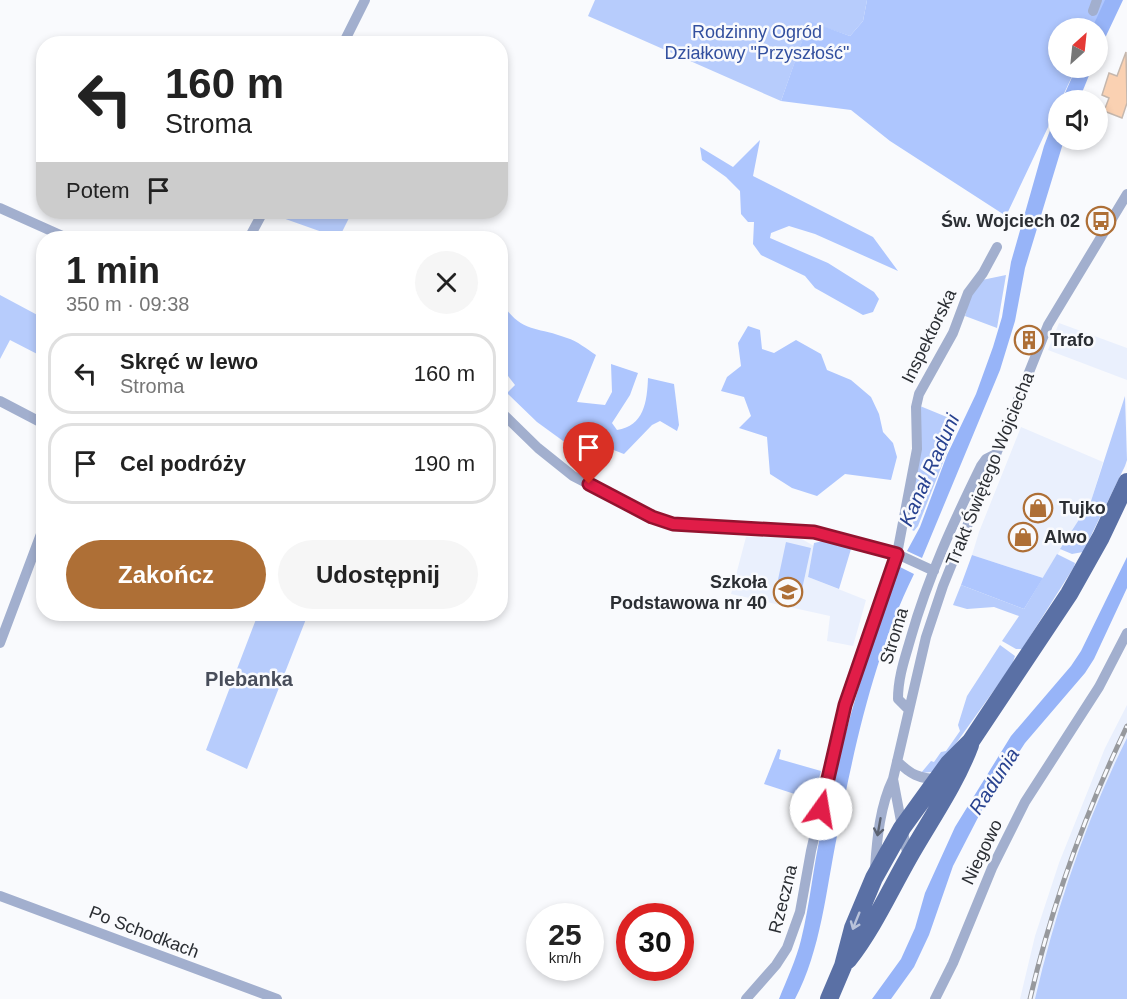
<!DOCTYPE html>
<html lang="pl">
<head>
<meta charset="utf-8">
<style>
	:root { --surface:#fff; --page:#f6f6f6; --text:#222; --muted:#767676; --line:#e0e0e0; --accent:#ae6f36 }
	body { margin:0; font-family:Arial,sans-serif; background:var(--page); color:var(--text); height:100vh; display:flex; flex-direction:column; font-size:22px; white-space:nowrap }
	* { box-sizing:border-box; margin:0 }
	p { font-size:20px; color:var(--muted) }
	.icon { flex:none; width:33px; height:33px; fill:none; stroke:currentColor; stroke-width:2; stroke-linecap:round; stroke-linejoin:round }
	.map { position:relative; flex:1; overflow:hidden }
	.sheet { position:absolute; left:36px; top:231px; width:472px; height:390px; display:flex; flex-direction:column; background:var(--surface); border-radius:24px; box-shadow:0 3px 9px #0003 }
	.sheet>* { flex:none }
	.guide { position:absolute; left:36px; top:36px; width:472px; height:183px; border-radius:24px; box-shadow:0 3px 9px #0003; background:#fff; color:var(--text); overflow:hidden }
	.needle { width:39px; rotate:27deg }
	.fabs { position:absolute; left:1048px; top:18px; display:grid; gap:12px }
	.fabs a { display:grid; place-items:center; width:60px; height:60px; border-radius:50%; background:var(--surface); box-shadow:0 3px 9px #0003; font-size:30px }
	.speed { position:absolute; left:526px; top:903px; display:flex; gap:12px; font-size:30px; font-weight:700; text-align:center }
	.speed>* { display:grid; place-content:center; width:78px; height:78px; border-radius:50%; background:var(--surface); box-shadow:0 3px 9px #0003; line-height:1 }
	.speed small { font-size:15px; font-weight:400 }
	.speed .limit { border:9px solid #d22; background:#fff; color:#111 }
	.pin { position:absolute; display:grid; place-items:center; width:51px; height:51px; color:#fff; margin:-62px -26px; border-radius:50% 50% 50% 0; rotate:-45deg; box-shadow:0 0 6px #0007 }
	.pin .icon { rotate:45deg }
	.me { position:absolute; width:66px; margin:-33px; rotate:13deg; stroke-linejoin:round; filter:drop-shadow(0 0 4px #0008) }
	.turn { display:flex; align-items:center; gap:21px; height:126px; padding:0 30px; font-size:27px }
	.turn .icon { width:78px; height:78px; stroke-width:2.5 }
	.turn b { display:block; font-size:42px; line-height:51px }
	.then { display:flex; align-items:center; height:57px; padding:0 30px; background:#0003; gap:12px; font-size:22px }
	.round { display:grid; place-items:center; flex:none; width:63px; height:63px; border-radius:32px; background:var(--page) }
	.summary { display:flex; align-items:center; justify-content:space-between; height:102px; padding:0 30px }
	h1 { font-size:36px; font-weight:600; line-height:45px }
	.button { display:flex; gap:12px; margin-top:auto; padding:12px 30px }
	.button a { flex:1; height:69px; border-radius:36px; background:var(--accent); color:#fff; font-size:24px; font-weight:600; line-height:69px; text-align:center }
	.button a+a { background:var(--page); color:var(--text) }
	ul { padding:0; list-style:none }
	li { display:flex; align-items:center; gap:18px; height:81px; margin:0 12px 9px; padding:0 18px; border:3px solid var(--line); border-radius:24px }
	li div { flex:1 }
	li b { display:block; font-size:22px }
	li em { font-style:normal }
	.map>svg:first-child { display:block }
	.built { fill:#eaf0fd }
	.green { fill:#b7ccfc }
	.forest { fill:#aec6fe }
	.water { fill:#97b4f8 }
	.building { fill:#fad1b2; stroke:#c5b7ad; stroke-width:1.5 }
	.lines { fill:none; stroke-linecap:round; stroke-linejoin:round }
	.street { stroke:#a2afce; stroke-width:10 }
	.primary { stroke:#5a70a5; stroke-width:18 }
	.rail-casing { stroke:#97999d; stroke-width:5 }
	.rail { stroke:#f9fafd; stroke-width:3; stroke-dasharray:9; stroke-linecap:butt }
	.oneway { stroke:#5b6271 }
	.oneway2 { stroke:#b9c3da }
	.route-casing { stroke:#92132f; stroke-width:15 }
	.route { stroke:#e11d48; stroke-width:10 }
	.labels { text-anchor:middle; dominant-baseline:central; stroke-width:5; stroke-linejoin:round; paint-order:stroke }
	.park-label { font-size:18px; fill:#33509f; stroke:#f9fafd }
	.poi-label { font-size:18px; font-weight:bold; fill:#2b2e33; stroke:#f9fafd; text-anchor:start }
	.street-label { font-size:18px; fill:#2b2e33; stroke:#f9fafd }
	.water-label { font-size:20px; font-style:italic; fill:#284290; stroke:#f9fafd }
	.neighbourhood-label { font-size:20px; font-weight:bold; fill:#484d5a; stroke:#f9fafd }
</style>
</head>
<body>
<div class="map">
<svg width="1127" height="999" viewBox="0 0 1127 999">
	<rect width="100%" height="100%" fill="#f9fafd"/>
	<path class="built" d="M1059,323L1127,348V380L1048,350Z
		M1021,427L1103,462L1091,501L1043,578L972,555L979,532Z
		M746,537L800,538L814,546L808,577L866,600L853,646L827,641L830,616L731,594Z
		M1127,705V999H1020L1035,936L1059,863L1105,748Z"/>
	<path class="green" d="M595,0H867L863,21L850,36L809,22L781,101L588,16Z
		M279,212H352L339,238L277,216Z
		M1006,275L997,328L965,316L970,297L982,280Z
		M0,295L43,318V357L10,340L0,359Z
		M1125,396L1127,460L1125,466L1083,552L1072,554L1060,549L1091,501Z
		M920,406L959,422L918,526L914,531L912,530L915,505L912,499Z
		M823,541L851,549L839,589L808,577L814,543Z
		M786,542L811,548L801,594L776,589Z
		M1057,554L1075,563L1074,567L1022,649H1016L1002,641L1019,616L994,607L967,609L953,605L961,585L1024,609Z
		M258,614H308L247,769L206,750Z
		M1000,645L1015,656L1012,665L942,763L932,772L921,773L931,761L934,762L941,752L946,751L960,731L958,725L967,696Z
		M1127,738V999H1035C1056,909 1086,820 1127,738Z"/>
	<path class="forest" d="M867,0H1108L1094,28H1059V68H1076L1006,216L890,141L851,110L781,101L809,21L850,36L863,21Z
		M760,140L753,176L873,237L898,271L815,234L789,226L771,233L770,238L828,263L874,292L879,299L873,312L863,315L815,288L805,276L761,255L753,244L754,222H748L741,214L740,191L726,177L702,160L700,147L733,167Z
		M501,302C522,334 536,326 567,338C577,341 587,349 596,355L577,402L605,405L612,392L611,364L638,373L630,395L612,423L617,430C644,426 647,402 648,378L674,384L679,425L677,431L660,421L652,425L624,454C619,452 609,449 606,444C589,426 588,430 570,446L537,422L507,393L515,385L501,367Z
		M748,326L760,330L762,349L774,353L796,340L821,354L827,370L851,380L871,397L879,414L883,432L893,443L897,457L891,480L845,474L817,496L792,488L770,474L767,437L739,428L751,416L744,397L721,391L727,377L741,366L738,343Z
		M972,555L1043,578L1024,609L961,585Z
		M778,749L781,750L779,759L821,771L813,800L764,784Z"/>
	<path class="water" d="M1105,0H1123L1098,53V28H1092Z
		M1076,68H1092L1079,100H1062Z
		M1059,107V140H1064L1025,268L1015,321L1000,370L922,558L907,551L920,527L947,455L976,394L993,347L1002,317L1011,262L1044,146Z
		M1127,557V588L1094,659L1085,673L1025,743L985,804L953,866L929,935L914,967L891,999H872L901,959L915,928L925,893L955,827L1011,736L1071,666L1081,651Z
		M900,567L914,574C874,655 854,748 837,836C826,890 821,950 795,999H779C787,979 796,960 801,940C810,904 813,868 821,832C842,742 866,653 900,567Z"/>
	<path class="building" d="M1126,52L1127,103L1122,118L1104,111L1109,98L1102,95L1109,73L1117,76Z"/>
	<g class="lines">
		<path class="street" d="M1093,11L1097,0
			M343,44L365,0
			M0,208L67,238
			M249,238L263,212
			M0,401L44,424
			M501,412L538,448L573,476L652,517L673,524L702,527L825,534L897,554L934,571
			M0,643L44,526
			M907,708L898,699C898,677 905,658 911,637C928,577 954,521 981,466L986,459L996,454
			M897,761C910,774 919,779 938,779
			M893,779L908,858
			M875,868C877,838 880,806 893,779L926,637L943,586L1048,325L1127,194
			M0,896L277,999
			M746,999L776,965L787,948L800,912L811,851L845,705L897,554L917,449L916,407L919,394L953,333L968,293L983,273L997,247
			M935,999L953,963L992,868L1025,802L1099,687L1127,633"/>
		<path class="primary" d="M848,960C873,928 889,892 909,857C930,820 955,785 970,745
			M829,999L843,966L853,928L874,878L902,828L949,763L971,741L1069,594L1101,537L1127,482"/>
		<g class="rail-casing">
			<path id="rail" d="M1030,999C1052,904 1085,814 1127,726"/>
		</g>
		<use href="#rail" class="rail"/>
	</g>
	<defs><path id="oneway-shaft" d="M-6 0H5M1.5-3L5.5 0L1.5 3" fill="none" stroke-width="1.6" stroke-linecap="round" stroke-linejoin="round" transform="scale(1.5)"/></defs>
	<use class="oneway" href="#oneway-shaft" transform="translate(879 827) rotate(100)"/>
	<use class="oneway2" href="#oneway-shaft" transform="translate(856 921) rotate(112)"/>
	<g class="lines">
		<g class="route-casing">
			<path id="route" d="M589,484L652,517L673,524L814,532L897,554L845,705L821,809"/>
		</g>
		<use href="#route" class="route"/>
	</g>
	<defs>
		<g id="bus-ring" transform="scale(1.5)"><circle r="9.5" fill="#f9fafd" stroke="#ae6f36" stroke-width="1.5"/><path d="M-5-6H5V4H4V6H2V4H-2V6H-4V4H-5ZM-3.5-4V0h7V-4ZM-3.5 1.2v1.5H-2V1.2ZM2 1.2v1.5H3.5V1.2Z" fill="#ae6f36"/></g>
		<g id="building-ring" transform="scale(1.5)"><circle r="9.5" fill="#f9fafd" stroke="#ae6f36" stroke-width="1.5"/><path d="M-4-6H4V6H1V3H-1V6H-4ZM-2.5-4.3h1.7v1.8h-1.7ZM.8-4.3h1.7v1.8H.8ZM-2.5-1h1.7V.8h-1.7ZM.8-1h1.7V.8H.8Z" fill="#ae6f36"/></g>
		<g id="shop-ring" transform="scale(1.5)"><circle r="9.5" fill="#f9fafd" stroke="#ae6f36" stroke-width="1.5"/><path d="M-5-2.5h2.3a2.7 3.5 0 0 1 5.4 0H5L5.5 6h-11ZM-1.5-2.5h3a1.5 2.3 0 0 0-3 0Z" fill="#ae6f36"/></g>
		<g id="school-ring" transform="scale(1.5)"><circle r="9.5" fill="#f9fafd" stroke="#ae6f36" stroke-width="1.5"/><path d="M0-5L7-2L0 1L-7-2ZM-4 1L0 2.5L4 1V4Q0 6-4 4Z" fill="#ae6f36"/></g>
	</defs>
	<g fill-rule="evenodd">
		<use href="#bus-ring" x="1101" y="221"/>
		<use href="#building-ring" x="1029" y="340"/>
		<use href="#shop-ring" x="1038" y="508"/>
		<use href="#shop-ring" x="1023" y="537"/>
		<use href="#school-ring" x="788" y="592"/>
	</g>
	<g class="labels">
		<g class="park-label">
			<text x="757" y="32">Rodzinny Ogród<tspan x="757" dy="21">Działkowy "Przyszłość"</tspan></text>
		</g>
		<g class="poi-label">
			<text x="1080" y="221" text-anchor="end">Św. Wojciech 02</text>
			<text x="1050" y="340">Trafo</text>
			<text x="1059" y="508">Tujko</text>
			<text x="1044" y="537">Alwo</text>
			<text x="767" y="582" text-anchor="end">Szkoła<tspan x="767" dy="21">Podstawowa nr 40</tspan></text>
		</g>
		<g class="street-label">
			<text transform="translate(929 336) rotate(-64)">Inspektorska</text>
			<text transform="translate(990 469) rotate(-68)">Trakt Świętego Wojciecha</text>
			<text transform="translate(894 636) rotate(-73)">Stroma</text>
			<text transform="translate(982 852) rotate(-64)">Niegowo</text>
			<text transform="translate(783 899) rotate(-76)">Rzeczna</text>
			<text transform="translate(144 932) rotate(21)">Po Schodkach</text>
		</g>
		<g class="water-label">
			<text transform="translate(929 470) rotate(-66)">Kanał Raduni</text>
			<text transform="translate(994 781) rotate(-57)">Radunia</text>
		</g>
		<g class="neighbourhood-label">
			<text x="249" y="679">Plebanka</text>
		</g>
	</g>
</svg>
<div class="fabs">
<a><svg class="needle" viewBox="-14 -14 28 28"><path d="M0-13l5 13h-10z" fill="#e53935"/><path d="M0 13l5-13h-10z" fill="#767676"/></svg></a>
<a><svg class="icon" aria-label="sound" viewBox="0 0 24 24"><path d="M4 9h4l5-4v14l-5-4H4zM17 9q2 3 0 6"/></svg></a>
</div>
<div class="speed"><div>25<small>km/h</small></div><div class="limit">30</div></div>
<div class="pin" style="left:589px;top:484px;background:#d93025"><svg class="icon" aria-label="arrive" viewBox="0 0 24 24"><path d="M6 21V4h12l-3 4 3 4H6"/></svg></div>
<svg class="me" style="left:821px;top:809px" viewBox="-20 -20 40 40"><circle r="19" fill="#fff"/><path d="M0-13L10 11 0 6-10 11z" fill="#e11d48"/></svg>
<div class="guide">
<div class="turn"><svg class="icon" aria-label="left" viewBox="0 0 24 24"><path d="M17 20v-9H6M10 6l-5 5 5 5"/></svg><div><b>160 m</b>Stroma</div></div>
<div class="then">Potem<svg class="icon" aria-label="arrive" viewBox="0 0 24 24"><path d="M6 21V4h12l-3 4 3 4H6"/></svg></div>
</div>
<section class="sheet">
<div class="summary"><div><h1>1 min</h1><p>350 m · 09:38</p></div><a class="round"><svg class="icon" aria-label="close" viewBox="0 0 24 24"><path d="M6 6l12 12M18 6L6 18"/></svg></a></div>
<ul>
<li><svg class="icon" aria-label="left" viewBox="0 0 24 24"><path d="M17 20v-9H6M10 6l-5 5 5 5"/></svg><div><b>Skręć w lewo</b><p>Stroma</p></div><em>160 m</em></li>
<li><svg class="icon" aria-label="arrive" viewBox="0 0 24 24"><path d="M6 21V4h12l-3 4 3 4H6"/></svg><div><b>Cel podróży</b></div><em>190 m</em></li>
</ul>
<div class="button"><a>Zakończ</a><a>Udostępnij</a></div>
</section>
</div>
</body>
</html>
